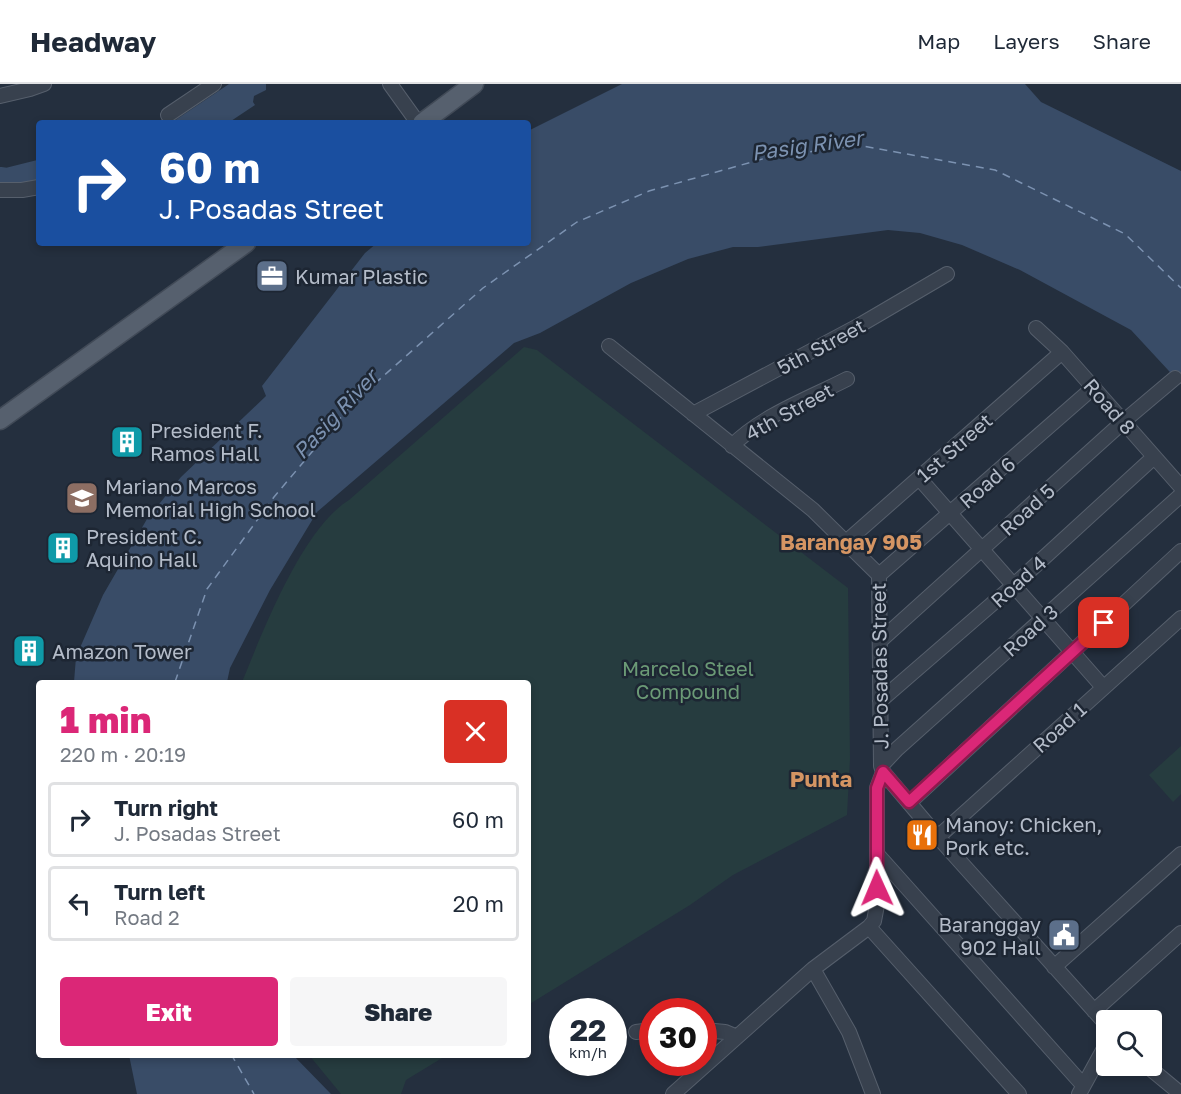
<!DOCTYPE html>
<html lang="en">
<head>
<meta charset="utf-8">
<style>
	:root { --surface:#fff; --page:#f6f6f7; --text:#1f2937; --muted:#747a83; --line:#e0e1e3; --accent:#db2777 }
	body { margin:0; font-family:"Golos Text",sans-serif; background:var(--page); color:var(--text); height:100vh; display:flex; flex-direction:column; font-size:22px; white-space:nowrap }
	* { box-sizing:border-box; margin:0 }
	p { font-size:20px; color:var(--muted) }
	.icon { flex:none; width:33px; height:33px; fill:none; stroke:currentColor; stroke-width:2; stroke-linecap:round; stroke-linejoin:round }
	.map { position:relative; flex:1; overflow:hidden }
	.panel { position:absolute; left:36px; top:596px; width:495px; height:378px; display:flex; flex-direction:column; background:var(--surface); border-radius:6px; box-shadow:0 3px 9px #0003 }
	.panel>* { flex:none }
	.guide { position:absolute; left:36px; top:36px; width:495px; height:126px; border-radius:6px; box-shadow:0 3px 9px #0003; background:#1a4fa0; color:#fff; overflow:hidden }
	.tools { position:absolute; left:1096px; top:926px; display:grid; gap:12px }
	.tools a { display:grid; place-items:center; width:66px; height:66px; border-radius:6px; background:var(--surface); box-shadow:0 3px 9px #0003; font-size:30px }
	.speed { position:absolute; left:549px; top:914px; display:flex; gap:12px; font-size:30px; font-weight:700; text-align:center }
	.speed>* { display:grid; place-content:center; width:78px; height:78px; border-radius:50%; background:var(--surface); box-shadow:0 3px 9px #0003; line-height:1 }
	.speed small { font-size:15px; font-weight:400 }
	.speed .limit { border:9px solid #d22; background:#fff; color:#111 }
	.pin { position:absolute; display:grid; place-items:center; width:51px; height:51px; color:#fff; margin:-26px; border-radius:12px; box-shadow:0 3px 9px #0006 }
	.me { position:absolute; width:66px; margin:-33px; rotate:359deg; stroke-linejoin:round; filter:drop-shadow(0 0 4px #0008) }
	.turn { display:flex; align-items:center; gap:21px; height:126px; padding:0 24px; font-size:27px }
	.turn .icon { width:78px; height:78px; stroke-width:2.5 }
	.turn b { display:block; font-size:42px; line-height:51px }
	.round { display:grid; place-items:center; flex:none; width:63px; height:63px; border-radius:6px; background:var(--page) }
	.summary { display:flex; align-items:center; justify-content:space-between; height:102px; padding:0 24px }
	h1 { font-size:36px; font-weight:800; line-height:45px; color:var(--accent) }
	.button { display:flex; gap:12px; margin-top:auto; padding:12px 24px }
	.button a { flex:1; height:69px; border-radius:6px; background:var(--accent); color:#fff; font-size:24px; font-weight:800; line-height:69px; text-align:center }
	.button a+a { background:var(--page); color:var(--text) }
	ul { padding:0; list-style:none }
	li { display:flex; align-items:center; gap:18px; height:75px; margin:0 12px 9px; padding:0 12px; border:3px solid var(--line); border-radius:6px }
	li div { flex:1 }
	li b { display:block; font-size:22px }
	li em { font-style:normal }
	header { display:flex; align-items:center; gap:36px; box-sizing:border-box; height:84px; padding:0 30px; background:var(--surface); border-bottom:2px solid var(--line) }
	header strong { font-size:28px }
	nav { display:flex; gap:33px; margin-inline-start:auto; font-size:21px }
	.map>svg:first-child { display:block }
	.green { fill:#263c3f }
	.water { fill:#394c67 }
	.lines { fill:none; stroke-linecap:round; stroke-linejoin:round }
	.river { stroke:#394c67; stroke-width:22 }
	.ferry { stroke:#7c92b1; stroke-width:1.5; stroke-dasharray:8 6; stroke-linecap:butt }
	.minor-casing { stroke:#565f6c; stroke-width:16 }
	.major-casing { stroke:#414a57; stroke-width:21 }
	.minor { stroke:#38414e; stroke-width:14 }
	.major { stroke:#56606e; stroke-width:18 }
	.route-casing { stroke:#8e194d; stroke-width:15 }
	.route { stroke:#db2777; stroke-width:10 }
	.labels { text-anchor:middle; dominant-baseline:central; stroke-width:5; stroke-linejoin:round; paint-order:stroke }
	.poi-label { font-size:20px; fill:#b4bcc9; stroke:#1d2633; text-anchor:start }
	.street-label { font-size:20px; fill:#b4bcc9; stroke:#1d2633 }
	.park-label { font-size:20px; fill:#6b9a76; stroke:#1d2633 }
	.water-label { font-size:21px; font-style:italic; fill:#7c92b1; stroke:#1d2633 }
	.neighbourhood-label { font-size:21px; font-weight:bold; fill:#d59563; stroke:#1d2633 }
	.quarter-label { font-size:22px; font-weight:bold; fill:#d59563; stroke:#1d2633 }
</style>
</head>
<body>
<header>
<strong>Headway</strong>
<nav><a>Map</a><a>Layers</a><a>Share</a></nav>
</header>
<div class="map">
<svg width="1181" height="1010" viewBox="0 0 1181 1010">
	<rect width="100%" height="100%" fill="#242f3e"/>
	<path class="green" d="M524,263L537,266L848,504L850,675L847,731L733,791L690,821L528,921V598H242C263,547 302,445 349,416Z
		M1181,662V710L1173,718L1149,691Z
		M309,971H447L406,996L401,1010H341Z"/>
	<path class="water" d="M229,0H266V6L254,12L253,18L255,21L228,39H171Z
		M622,0H1025L1041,18L1181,87V300L1131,246L1020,186L962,161L920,149L888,146L758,163H733L688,175L631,199L540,249L514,259L317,428L270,506L230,584L227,598H74L76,573L103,511L147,435L181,393L266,312L262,302L365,169L377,159H528V47Z
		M129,971H293L331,1010H137Z"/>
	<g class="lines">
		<path class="river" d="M0,94L7,95L39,87"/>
		<path class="ferry" d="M175,598L207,505L274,413L354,318L483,204L577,138L649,107L766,74L857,61L995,86L1125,150L1181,204
			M231,970L254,1010"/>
		<g class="minor-casing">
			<path id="minor" d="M390,0L418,39
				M0,12L30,5L44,0
				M168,31L214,0
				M0,106H22L39,103
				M1036,244L1062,268L1181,403
				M609,262L813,426L879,491L881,682L883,688L938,753L1107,941
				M693,330L860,241L947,190
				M732,362C761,332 810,314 847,295
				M919,394L1103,603
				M846,458L1062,268
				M879,491L1094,303
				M881,556L1124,337L1175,294
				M880,617L1014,501L1154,373
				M881,682L897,665L1181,411
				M909,719L1181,467
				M938,753L1181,534
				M877,770L1083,1001
				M869,843L1019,1010
				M1054,883L1181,770
				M813,885L849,948L873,1010
				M1094,927L1181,849
				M704,946L725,948L737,953
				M636,948L652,946
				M1146,981L1181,1010
				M673,1010L813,885L869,843L874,837L877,821V704L883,688
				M1079,1010L1107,959"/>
		</g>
		<g class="major-casing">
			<path id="major" d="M422,39L474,0
				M0,336L246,159"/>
		</g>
		<use href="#minor" class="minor"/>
		<use href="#major" class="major"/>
	</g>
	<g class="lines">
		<g class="route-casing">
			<path id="route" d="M877,804V704L883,688L909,718L1104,539"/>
		</g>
		<use href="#route" class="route"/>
	</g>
	<defs>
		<g id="office-square" transform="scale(1.725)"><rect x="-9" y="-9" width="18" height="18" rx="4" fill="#5c6f8a" stroke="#1d2633"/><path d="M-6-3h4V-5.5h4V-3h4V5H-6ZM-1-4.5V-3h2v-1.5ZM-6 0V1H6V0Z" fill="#fff"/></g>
		<g id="building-square" transform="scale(1.725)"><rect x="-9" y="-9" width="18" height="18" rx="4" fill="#0f9aa8" stroke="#1d2633"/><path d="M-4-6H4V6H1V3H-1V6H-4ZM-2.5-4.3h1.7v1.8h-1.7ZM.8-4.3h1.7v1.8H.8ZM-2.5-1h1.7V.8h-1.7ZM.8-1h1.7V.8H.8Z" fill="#fff"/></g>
		<g id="school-square" transform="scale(1.725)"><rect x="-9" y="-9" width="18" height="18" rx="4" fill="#8d6e63" stroke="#1d2633"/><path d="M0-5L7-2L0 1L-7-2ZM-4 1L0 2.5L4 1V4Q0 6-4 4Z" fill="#fff"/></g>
		<g id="restaurant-square" transform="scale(1.725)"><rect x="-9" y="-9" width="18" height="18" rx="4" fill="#e8710a" stroke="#1d2633"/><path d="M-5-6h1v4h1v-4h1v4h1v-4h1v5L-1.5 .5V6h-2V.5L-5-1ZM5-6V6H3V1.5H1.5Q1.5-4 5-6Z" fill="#fff"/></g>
		<g id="civic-square" transform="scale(1.725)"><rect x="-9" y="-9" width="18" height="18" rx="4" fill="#5c6f8a" stroke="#1d2633"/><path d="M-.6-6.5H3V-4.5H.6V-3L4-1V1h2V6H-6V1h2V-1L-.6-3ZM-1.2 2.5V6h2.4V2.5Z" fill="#fff"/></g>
	</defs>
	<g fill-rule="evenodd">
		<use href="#office-square" x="272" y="192"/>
		<use href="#building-square" x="127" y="358"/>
		<use href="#school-square" x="82" y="414"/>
		<use href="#building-square" x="63" y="464"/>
		<use href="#building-square" x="29" y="567"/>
		<use href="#restaurant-square" x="922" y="751"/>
		<use href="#civic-square" x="1064" y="851"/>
	</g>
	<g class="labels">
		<g class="poi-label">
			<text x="295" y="192">Kumar Plastic</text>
			<text x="150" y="346">President F.<tspan x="150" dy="23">Ramos Hall</tspan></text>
			<text x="105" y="402">Mariano Marcos<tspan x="105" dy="23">Memorial High School</tspan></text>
			<text x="86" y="452">President C.<tspan x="86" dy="23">Aquino Hall</tspan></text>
			<text x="52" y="567">Amazon Tower</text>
			<text x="945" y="740">Manoy: Chicken,<tspan x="945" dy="23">Pork etc.</tspan></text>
			<text x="1041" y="840" text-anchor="end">Baranggay<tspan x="1041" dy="23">902 Hall</tspan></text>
		</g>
		<g class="street-label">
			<text transform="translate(821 262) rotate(-28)">5th Street</text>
			<text transform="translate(1110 322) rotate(49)">Road 8</text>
			<text transform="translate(789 327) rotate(-29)">4th Street</text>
			<text transform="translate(954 363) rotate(-41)">1st Street</text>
			<text transform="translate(987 398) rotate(-41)">Road 6</text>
			<text transform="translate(1027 425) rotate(-42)">Road 5</text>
			<text transform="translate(1018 497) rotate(-42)">Road 4</text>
			<text transform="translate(1030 546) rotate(-42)">Road 3</text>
			<text transform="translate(879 582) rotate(-91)">J. Posadas Street</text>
			<text transform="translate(1059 643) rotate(-42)">Road 1</text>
		</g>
		<g class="park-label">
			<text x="688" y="584">Marcelo Steel<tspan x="688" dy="23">Compound</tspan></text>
		</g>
		<g class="water-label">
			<text transform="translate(807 61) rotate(-8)">Pasig River</text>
			<text transform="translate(335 330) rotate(-47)">Pasig River</text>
		</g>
		<g class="neighbourhood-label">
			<text x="851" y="458">Barangay 905</text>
		</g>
		<g class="quarter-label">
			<text x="821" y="694">Punta</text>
		</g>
	</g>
</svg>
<div class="tools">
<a><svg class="icon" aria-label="search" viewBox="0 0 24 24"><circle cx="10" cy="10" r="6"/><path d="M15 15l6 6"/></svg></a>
</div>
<div class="speed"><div>22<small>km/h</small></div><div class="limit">30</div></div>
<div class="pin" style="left:1104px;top:539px;background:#d93025"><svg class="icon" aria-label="arrive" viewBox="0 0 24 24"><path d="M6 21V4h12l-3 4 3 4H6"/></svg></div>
<svg class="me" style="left:877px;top:804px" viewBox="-20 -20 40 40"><path d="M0-17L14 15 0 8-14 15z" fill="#db2777" stroke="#fff" stroke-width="4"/></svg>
<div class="guide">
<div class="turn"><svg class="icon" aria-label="right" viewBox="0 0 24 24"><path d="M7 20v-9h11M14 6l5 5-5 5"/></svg><div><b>60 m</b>J. Posadas Street</div></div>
</div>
<section class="panel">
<div class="summary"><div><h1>1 min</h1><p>220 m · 20:19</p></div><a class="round" style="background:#d93025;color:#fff"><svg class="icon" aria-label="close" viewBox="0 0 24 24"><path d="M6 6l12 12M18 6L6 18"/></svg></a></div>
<ul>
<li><svg class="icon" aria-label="right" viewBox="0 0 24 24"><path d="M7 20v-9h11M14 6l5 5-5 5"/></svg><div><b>Turn right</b><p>J. Posadas Street</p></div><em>60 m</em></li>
<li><svg class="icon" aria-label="left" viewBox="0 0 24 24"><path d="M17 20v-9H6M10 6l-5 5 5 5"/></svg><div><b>Turn left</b><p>Road 2</p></div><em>20 m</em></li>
</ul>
<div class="button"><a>Exit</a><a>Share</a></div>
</section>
</div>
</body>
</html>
